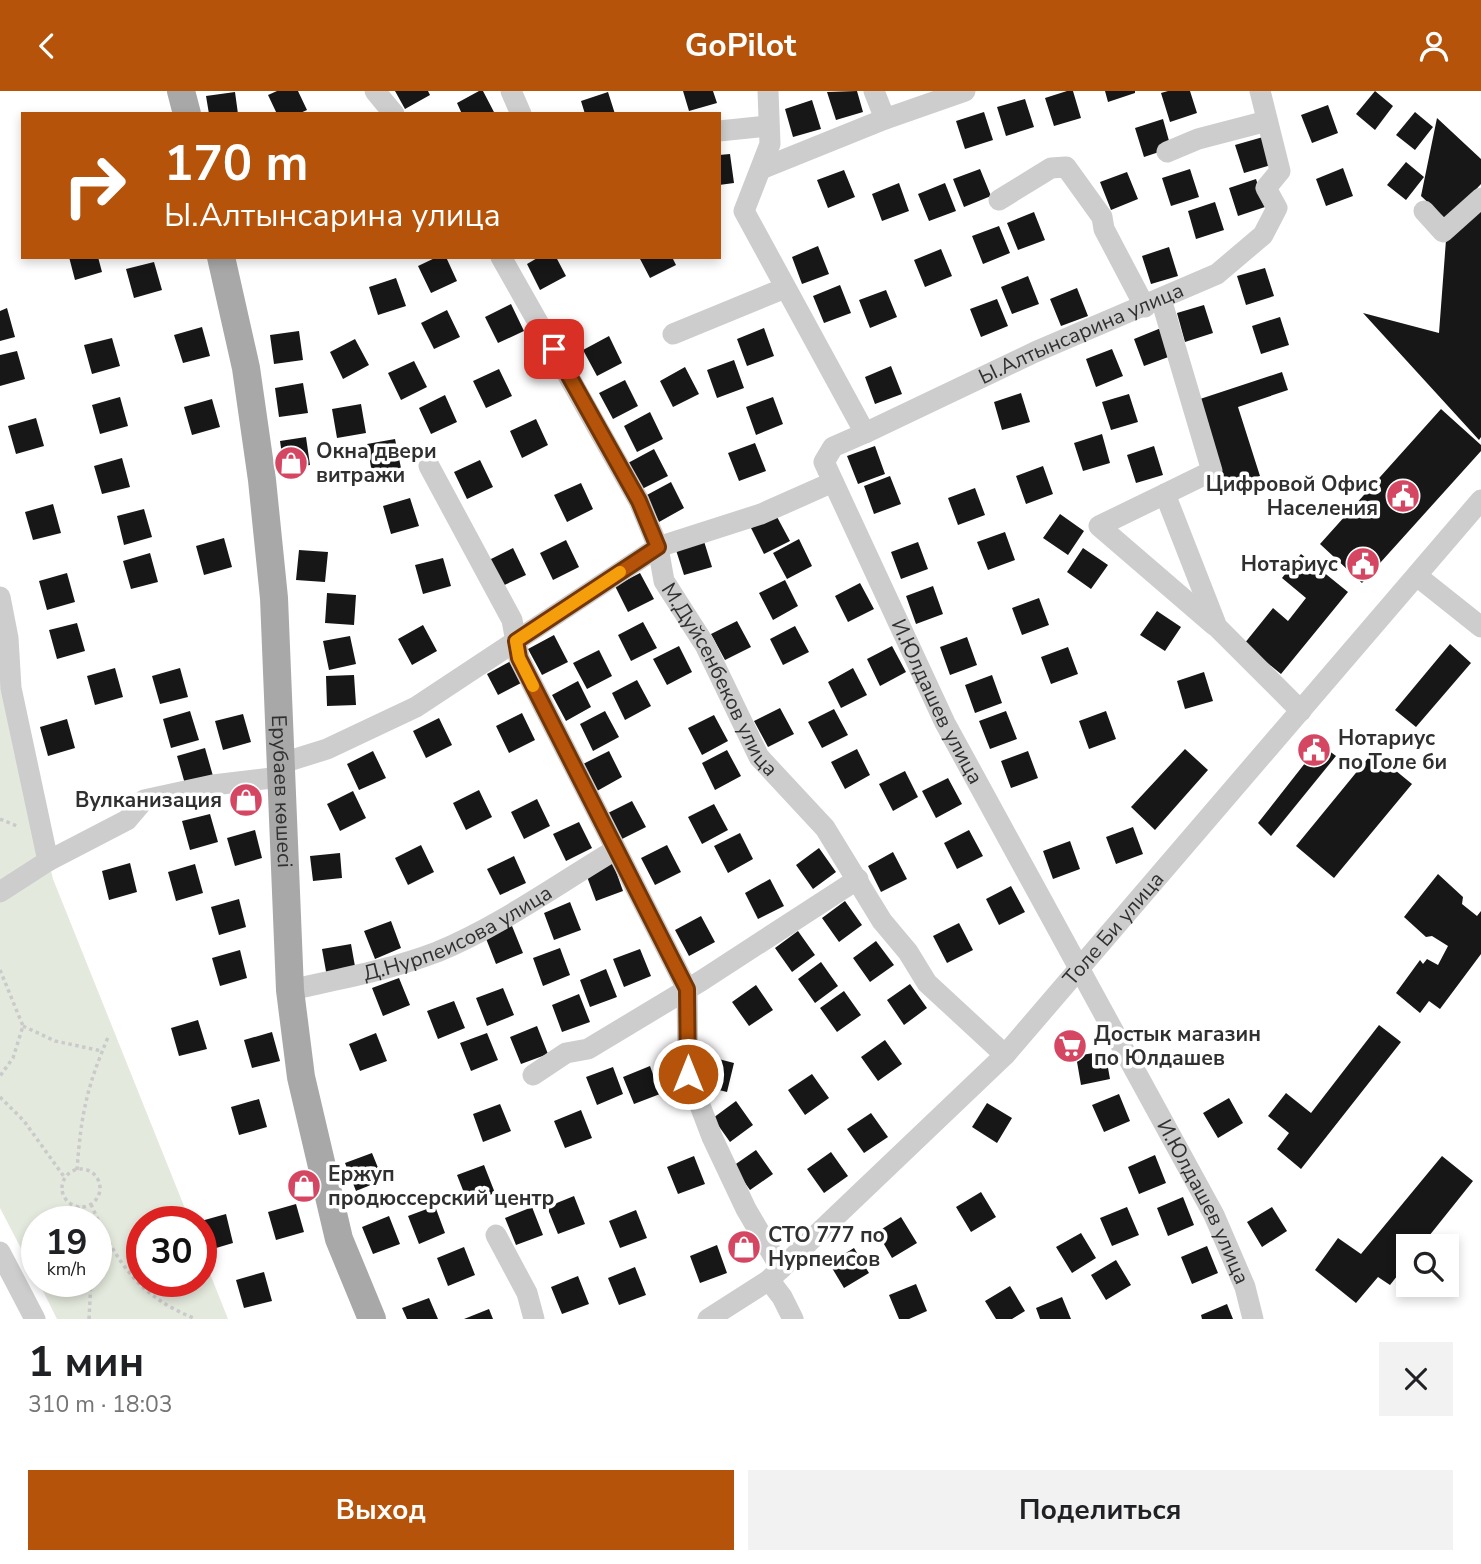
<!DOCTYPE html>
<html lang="ru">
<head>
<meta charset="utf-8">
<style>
	:root { --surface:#fff; --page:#f2f2f2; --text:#202124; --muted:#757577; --accent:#b45309 }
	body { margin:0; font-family:"Nunito Sans",sans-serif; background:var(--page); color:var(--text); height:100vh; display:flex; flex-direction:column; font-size:26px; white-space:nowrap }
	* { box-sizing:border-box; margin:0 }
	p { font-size:23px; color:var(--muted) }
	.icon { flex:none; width:38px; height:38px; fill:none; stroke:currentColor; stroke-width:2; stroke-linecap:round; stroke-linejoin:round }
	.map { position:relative; height:1228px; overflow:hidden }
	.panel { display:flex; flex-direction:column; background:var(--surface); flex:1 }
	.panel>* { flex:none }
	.guide { position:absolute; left:21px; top:21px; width:700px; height:147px; border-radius:0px; box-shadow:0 4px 10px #0003; background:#b45309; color:#fff; overflow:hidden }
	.controls { position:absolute; left:1396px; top:1143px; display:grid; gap:14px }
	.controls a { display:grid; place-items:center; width:63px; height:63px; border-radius:0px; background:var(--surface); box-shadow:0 4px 10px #0003; font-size:35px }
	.speed { position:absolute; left:21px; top:1115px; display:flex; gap:14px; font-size:35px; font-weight:700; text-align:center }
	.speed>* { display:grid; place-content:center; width:91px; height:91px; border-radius:50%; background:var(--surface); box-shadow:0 4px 10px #0003; line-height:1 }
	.speed small { font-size:18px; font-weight:400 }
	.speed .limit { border:10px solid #d22; background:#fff; color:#111 }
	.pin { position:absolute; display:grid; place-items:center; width:60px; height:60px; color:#fff; margin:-30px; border-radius:14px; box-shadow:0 4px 10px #0006 }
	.me { position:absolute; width:77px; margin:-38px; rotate:0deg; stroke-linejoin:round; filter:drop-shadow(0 0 5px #0008) }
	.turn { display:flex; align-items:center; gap:24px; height:147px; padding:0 28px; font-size:32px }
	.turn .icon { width:91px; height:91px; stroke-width:2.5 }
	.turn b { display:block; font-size:49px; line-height:60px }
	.round { display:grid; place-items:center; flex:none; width:74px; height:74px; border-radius:0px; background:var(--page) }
	.head { display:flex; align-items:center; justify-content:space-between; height:119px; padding:0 28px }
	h1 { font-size:42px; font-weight:700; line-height:52px }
	.cta { display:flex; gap:14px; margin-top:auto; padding:14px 28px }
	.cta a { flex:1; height:80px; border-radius:0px; background:var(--accent); color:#fff; font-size:28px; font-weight:700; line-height:80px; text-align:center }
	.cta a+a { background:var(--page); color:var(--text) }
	header { display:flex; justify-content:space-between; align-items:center; height:91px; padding:0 28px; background:var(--accent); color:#fff; font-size:32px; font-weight:700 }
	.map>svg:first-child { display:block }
	.green { fill:#e4e9dd }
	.building { fill:#171717 }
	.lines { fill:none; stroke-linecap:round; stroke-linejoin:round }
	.path { stroke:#cacaca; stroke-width:3.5; stroke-dasharray:3.5 3.5; stroke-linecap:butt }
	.minor { stroke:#cdcdcd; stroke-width:21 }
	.major { stroke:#a8a8a8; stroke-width:28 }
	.route-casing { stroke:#753606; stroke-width:18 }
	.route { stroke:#b45309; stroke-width:12 }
	.slow { stroke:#f59e0b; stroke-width:12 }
	.labels { text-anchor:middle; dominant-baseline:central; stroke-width:7; stroke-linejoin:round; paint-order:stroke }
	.street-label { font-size:21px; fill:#303030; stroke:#fff }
	.poi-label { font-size:21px; font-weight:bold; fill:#303030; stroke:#fff; text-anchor:start }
</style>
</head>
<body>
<header><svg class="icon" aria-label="back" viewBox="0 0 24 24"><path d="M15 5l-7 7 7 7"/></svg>GoPilot<svg class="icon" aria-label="person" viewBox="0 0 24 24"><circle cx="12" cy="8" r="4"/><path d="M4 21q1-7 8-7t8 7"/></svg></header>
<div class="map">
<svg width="1481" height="1228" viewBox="0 0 1481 1228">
	<rect width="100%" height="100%" fill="#fff"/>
	<path class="green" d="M0,567L53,788L190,1130H142V1190H201V1160L228,1228H57L38,1190H96V1130H37V1188L0,1117Z"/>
	<path class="building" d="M277,0H298L307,19L298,23H277L268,4Z
		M395,0H428L430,4L405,18Z
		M479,0H483L495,23H462L457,12Z
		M683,0H713L717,12L689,20Z
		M857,0L863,21L836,29L827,1Z
		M1067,0H1073L1081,27L1054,35L1045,7Z
		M1105,0H1135V2L1108,11Z
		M1168,0H1190L1197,22L1170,31L1161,2Z
		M1375,0L1393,15L1375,39L1356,23Z
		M235,1L238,23H209L206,5Z
		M608,1L615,23H585L581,10Z
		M1025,8L1034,36L1006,45L997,16Z
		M812,9L821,38L793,46L785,18Z
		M1328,14L1338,42L1312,52L1301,24Z
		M984,21L993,49L965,58L956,30Z
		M1415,21L1433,36L1415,59L1396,44Z
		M1437,27L1481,68V93L1447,129L1421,105Z
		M1163,28L1171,57L1144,66L1135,37Z
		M1263,46L1271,74L1244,82L1235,54Z
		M730,63L734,92L719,94V64Z
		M1406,71L1424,86L1406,109L1387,94Z
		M1343,77L1353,105L1326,115L1316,88Z
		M980,78L991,105L964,116L953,88Z
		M1190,78L1199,106L1171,115L1162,87Z
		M844,79L855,106L828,117L817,89Z
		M1127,81L1138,108L1111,119L1100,91Z
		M1256,88L1265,116L1238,125L1229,97Z
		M899,92L909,120L882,130L872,103Z
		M945,92L956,120L929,130L918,103Z
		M1215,111L1224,139L1196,148L1188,120Z
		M1481,117V346L1479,349L1363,222L1439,242L1446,149Z
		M1034,121L1045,149L1018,159L1007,132Z
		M999,135L1010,162L983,173L972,145Z
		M818,155L829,183L802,193L792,166Z
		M1169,156L1178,185L1151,193L1142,165Z
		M941,158L952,185L925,196L914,169Z
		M69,166H98L102,181L75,189Z
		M437,166H446L457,190L431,202L418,175Z
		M539,166H556L566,185L540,199L527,173Z
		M639,166H672L676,174L650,187Z
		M154,171L162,199L134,207L126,178Z
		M1265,177L1274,205L1246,214L1237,185Z
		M1028,185L1039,213L1012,223L1001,196Z
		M396,187L406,215L378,224L369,196Z
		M840,194L851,222L824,232L813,205Z
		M1077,197L1088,225L1061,235L1050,208Z
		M886,199L897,226L870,237L859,209Z
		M997,208L1008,235L981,246L970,218Z
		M511,213L524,240L498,252L485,226Z
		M1204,214L1213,242L1185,251L1177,222Z
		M7,217L15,246L0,250V220Z
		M447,219L460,246L434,258L421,232Z
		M1280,226L1289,254L1261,263L1252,235Z
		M202,236L210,265L183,272L174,244Z
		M764,237L774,265L747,275L737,248Z
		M1161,237L1171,265L1144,275L1134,248Z
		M299,240L303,269L274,273L270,244Z
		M609,245L622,272L597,285L583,259Z
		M112,247L120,275L92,283L84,254Z
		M355,248L369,274L343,288L330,261Z
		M1112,258L1123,285L1096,296L1086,268Z
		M17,260L25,288L0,295V264Z
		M734,269L744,297L717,307L707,279Z
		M414,270L427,296L401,309L388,282Z
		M891,275L902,303L875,313L865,286Z
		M685,276L699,303L673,316L660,290Z
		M499,278L512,305L486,317L473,290Z
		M1282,281L1288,299L1238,316L1260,385L1223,398L1194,310Z
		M625,289L638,315L613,328L599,302Z
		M303,292L308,322L279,326L275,297Z
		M1021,302L1030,331L1002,339L994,311Z
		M1129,303L1138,331L1111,339L1102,311Z
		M445,304L457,331L431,343L419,317Z
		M120,306L128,335L100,343L92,314Z
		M773,306L783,333L756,344L746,316Z
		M212,308L220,336L192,344L184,316Z
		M361,313L366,342L337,347L332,318Z
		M1441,318L1481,354V360L1362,492L1320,453Z
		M650,321L663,348L637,361L624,335Z
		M36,327L44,355L16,363L8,335Z
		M536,328L548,354L522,367L510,340Z
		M1102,343L1110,372L1083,380L1074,352Z
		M306,346L310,374L284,378L280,350Z
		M395,348L401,377L372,382L367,353Z
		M755,352L766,380L739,390L728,362Z
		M875,355L885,383L858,393L847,365Z
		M1154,355L1163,384L1136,392L1127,364Z
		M654,358L668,385L642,398L628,372Z
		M122,367L130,396L102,403L94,375Z
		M480,369L493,396L467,408L454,381Z
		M1043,375L1053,403L1026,413L1016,385Z
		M890,385L901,413L874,423L864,395Z
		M671,391L684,417L659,431L645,405Z
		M581,392L593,418L567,431L554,404Z
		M975,397L985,424L958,434L948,407Z
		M410,407L419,435L391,443L383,415Z
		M53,413L61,442L33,449L25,421Z
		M144,418L152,446L124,454L117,425Z
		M1060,423L1084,440L1068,464L1043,447Z
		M776,424L790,450L764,463L751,437Z
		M1005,441L1015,469L988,479L977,451Z
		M224,447L232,476L204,484L196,455Z
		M703,447L712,476L684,484L675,456Z
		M799,448L812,475L787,488L773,462Z
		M566,449L579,476L553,489L540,462Z
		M918,451L928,478L901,488L891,461Z
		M513,457L526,484L500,496L487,470Z
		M1083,457L1108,474L1091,498L1067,481Z
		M299,459L328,461L325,491L296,489Z
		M150,462L158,491L131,498L123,470Z
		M1301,463L1348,501L1281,583L1244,553L1273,517L1288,530L1306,507L1282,487Z
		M443,467L451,495L423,503L415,474Z
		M67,482L75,511L47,519L39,490Z
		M640,482L654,508L628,521L615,495Z
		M785,489L798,515L773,529L759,502Z
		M860,492L874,518L848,531L835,505Z
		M933,495L943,523L916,533L906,505Z
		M327,502L356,504L354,534L325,532Z
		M1039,507L1049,534L1022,544L1012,517Z
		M1157,520L1181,536L1165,560L1140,544Z
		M737,530L751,556L725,569L711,543Z
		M643,531L657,557L631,570L618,544Z
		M77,532L85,560L57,568L49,539Z
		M423,534L437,560L412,574L398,548Z
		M795,535L809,561L783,574L770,548Z
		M554,544L568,571L542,584L528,558Z
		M350,545L356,573L329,579L323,550Z
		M967,546L977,574L950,584L940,556Z
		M1450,553L1471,572L1416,636L1395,619Z
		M679,555L692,581L667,594L653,568Z
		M892,555L906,581L880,595L867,568Z
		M1068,556L1078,583L1051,593L1041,566Z
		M599,559L612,585L587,598L573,572Z
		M511,570L523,591L498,604L487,583Z
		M115,577L123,606L95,614L87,585Z
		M180,577L188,606L160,613L152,585Z
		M853,577L867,604L841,617L828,591Z
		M1204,581L1213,610L1185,618L1177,590Z
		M354,584L356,614L327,615L326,585Z
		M992,584L1002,612L975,622L965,594Z
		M637,589L651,615L625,629L612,602Z
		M578,590L591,616L566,630L552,604Z
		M780,617L794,643L768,656L754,630Z
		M834,618L848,644L822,657L808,631Z
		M190,620L199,649L171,657L163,628Z
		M605,620L619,646L593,660L580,633Z
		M1006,620L1017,648L990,658L979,630Z
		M1106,620L1116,648L1089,658L1079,630Z
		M522,622L535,649L509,662L496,635Z
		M243,623L251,651L223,659L215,630Z
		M714,624L728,650L702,664L688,637Z
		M439,627L452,654L426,667L413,640Z
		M67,628L75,657L48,665L40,636Z
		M1320,653L1336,665L1271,745L1258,732Z
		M205,657L213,685L185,693L177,665Z
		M857,658L870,684L845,698L831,671Z
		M1185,658L1208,679L1155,739L1131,716Z
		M727,659L741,685L715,699L702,672Z
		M373,660L386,687L359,699L347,673Z
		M609,660L622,686L597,700L583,673Z
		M1028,660L1038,687L1011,697L1001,670Z
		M1373,661L1412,693L1334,787L1296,755Z
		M905,680L918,706L893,720L879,693Z
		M948,687L962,713L936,727L922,700Z
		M479,699L492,726L466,739L453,712Z
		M353,700L366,727L340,740L327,713Z
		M537,708L550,735L524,748L511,721Z
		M632,710L646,736L620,749L606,723Z
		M714,713L728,739L702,753L688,726Z
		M210,723L218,751L190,759L182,730Z
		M579,731L592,757L566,770L553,743Z
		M1133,736L1143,763L1116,773L1106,746Z
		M255,739L262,767L235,775L227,747Z
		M969,739L983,765L957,778L944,752Z
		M740,742L753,768L728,782L714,755Z
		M1070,750L1080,778L1053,788L1043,760Z
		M421,754L434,781L408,794L395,767Z
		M667,754L681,781L655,794L641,767Z
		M819,757L836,781L813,798L796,774Z
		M893,761L907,788L881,801L868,775Z
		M340,762L342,787L313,790L310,765Z
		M514,765L526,792L500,804L487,778Z
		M130,772L137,801L109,809L102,780Z
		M613,772L623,800L596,810L586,783Z
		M195,773L203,802L176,810L168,781Z
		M1438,783L1463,806L1462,813L1477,825L1481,820V863L1440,918L1429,910L1420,922L1396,902L1420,869L1423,873L1427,868L1438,874L1448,855L1432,845L1426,846L1404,826Z
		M770,788L784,815L758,828L745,802Z
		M1011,795L1025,821L999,834L986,808Z
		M239,808L246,836L219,844L211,816Z
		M845,810L862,834L839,851L822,827Z
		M570,811L581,839L554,849L544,822Z
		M701,825L715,851L689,865L675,839Z
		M391,830L401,857L375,868L364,840Z
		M959,832L973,859L947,872L933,845Z
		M512,835L523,862L496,873L485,845Z
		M798,840L815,864L792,881L775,857Z
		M876,850L894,874L870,891L853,867Z
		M351,853L356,881L327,886L322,858Z
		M560,857L570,884L543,895L533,867Z
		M640,858L651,885L624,896L613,868Z
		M240,859L247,887L220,895L212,867Z
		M821,871L838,895L815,912L798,888Z
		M606,878L617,906L590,916L580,889Z
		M399,887L410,914L383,925L372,897Z
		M910,893L927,917L904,934L887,909Z
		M756,894L773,919L749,935L732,911Z
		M503,897L514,924L487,935L476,907Z
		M844,900L861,924L837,941L820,917Z
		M579,903L590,931L562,941L552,914Z
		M454,910L465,937L438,948L427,920Z
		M198,929L207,958L179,965L171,937Z
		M1379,934L1401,951L1301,1078L1277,1058L1289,1042L1268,1025L1286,1002L1311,1022Z
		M537,935L548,963L521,973L510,946Z
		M272,941L280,970L252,977L244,949Z
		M376,942L387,970L360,980L349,953Z
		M487,942L498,969L471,980L460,952Z
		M885,949L902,973L878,990L861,966Z
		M1105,960L1110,988L1081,994L1076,965Z
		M707,965L734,972L727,1001L699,994Z
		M650,975L660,1003L634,1013L623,986Z
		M613,976L623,1003L597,1014L586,986Z
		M812,983L829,1007L805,1024L788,999Z
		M1119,1003L1130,1030L1104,1041L1092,1014Z
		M1229,1007L1243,1032L1218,1047L1203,1022Z
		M259,1008L267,1036L239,1044L231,1016Z
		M736,1010L753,1034L730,1051L713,1027Z
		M987,1012L1012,1027L997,1052L972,1036Z
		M500,1013L511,1040L483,1051L473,1023Z
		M581,1019L592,1047L565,1057L554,1030Z
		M871,1022L888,1046L864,1062L847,1038Z
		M756,1059L773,1083L750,1099L733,1075Z
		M831,1061L848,1085L824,1102L807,1078Z
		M372,1062L383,1089L356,1100L345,1072Z
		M1155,1064L1166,1092L1139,1103L1128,1076Z
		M694,1065L705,1093L678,1103L667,1076Z
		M1442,1065L1473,1090L1421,1155H1409V1170L1390,1194L1378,1186L1356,1212L1315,1179L1338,1147L1361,1163Z
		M484,1074L495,1102L468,1112L457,1084Z
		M981,1101L996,1126L971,1141L956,1116Z
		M574,1105L585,1133L558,1143L547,1116Z
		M1183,1106L1194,1134L1168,1145L1157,1117Z
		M296,1113L304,1141L276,1149L268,1121Z
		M435,1115L445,1142L419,1153L408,1125Z
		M532,1116L543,1144L516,1154L505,1127Z
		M1127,1116L1139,1144L1112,1155L1100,1127Z
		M1272,1116L1287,1140L1262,1156L1247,1131Z
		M636,1119L647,1147L620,1157L609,1130Z
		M226,1123L233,1152L206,1160L201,1130Z
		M389,1125L400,1153L373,1163L362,1136Z
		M901,1126L917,1152L892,1167L877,1141Z
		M1081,1142L1096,1167L1072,1182L1056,1156Z
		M717,1154L727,1182L700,1192L690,1165Z
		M1207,1155L1218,1182L1192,1193L1181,1166Z
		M464,1156L475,1184L448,1195L437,1167Z
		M854,1157L869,1182L844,1197L829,1172Z
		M1116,1169L1131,1194L1106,1209L1091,1184Z
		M635,1176L646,1204L619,1214L608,1187Z
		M264,1181L272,1210L244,1217L236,1189Z
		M578,1185L589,1213L562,1223L551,1196Z
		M916,1193L927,1220L909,1228H899L889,1204Z
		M1010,1195L1025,1220L1012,1228H996L985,1210Z
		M1062,1206L1071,1228H1040L1036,1217Z
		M429,1207L438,1228H407L402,1217Z
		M1227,1213L1233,1228H1202L1201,1224Z
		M489,1218L493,1228H464Z"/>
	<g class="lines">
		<path class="path" d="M0,728L17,735
			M0,879L23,935L13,967L0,985
			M23,935L55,950L102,960
			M0,1006L24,1030L65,1087
			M62 1097a19 19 0 1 1 38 0a19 19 0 1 1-38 0Z
			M77,1079C81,1023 87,995 109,944
			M91,1113C115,1169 137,1205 196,1228
			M78,1116L82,1130
			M89,1228L91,1190"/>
		<g class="minor">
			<path d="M375,0L394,23"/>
			<path d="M511,0L521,23"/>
			<path id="s1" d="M768,0L770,53L744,120L865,342L833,356L824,371L945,632L1214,1124L1245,1196L1253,1228"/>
			<path d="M874,0L885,28"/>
			<path d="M719,40L768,35"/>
			<path d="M1167,61L1198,48L1267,30"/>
			<path d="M761,78L885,28L965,0"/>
			<path d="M999,109L1051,77L1066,76L1102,126L1104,138L1145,216"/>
			<path d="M1424,120L1443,141L1481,107"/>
			<path id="s2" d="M501,166L639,410L658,456L664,490L705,554L759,666L825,737L882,830L908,861L927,892L1005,964"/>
			<path d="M1161,208L1212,380L1165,403L1217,536L1301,620"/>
			<path d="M673,243L785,197"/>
			<path id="s3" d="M865,342L1035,261L1217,183L1263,144L1277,117L1266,97L1280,80L1260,0"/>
			<path d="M429,375L512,529L519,567L687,898L688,983L712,1046L746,1118L781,1178"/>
			<path d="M1165,403L1099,435L1214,534"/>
			<path d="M1417,485L1481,536"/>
			<path d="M0,506L8,547L11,597L48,770"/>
			<path d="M279,673L327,658L416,616L658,456L761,423L833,391"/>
			<path d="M0,801L48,770L127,729L144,709L213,694L280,686"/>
			<path id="s4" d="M290,899C339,888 390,879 437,861C500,835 556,794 615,759"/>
			<path d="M533,984L566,962L588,958L701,890L858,788"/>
			<path d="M496,1144L527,1202L534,1228"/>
			<path d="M0,1161L35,1228"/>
			<path d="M769,1189L782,1206L793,1228"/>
			<path id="s5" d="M708,1228L769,1189L1005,964L1481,409"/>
		</g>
		<g class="major">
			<path d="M181,0L187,23"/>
			<path id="s6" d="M221,166L246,277L262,389L274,507L290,899L301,986L339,1148L372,1228"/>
		</g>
	</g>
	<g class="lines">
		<g class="route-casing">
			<path id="route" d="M554,258L639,410L658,456L516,550L519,567L687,898L688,983"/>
		</g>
		<use href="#route" class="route"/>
		<path class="slow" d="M533,595L519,567L516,550L620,481"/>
	</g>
	<defs>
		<g id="shop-disc" transform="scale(1.75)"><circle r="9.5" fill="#d44661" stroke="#fff"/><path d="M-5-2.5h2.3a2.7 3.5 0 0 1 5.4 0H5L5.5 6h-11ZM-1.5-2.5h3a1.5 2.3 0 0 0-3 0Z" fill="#fff"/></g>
		<g id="civic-disc" transform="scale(1.75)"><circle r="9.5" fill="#d44661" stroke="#fff"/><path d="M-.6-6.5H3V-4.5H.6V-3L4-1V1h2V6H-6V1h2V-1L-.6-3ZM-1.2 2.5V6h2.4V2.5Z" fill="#fff"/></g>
		<g id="supermarket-disc" transform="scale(1.75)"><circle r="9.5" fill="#d44661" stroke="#fff"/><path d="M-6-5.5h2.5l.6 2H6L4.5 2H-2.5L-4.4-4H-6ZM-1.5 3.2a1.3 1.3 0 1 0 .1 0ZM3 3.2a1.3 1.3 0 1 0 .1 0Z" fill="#fff"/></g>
	</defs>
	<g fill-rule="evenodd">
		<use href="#shop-disc" x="291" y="372"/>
		<use href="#civic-disc" x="1403" y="405"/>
		<use href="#civic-disc" x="1363" y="473"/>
		<use href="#civic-disc" x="1314" y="659"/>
		<use href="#shop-disc" x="246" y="709"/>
		<use href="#supermarket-disc" x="1070" y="955"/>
		<use href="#shop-disc" x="304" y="1095"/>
		<use href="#shop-disc" x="744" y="1156"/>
	</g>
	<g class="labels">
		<g class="street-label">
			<text stroke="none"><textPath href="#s3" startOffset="238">Ы.Алтынсарина улица</textPath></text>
			<text stroke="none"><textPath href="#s2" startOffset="478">М.Дуйсенбеков улица</textPath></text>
			<text stroke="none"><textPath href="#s1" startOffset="695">И.Юлдашев улица</textPath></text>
			<text stroke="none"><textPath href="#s6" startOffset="539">Ерубаев көшесі</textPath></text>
			<text stroke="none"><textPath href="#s5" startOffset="565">Толе Би улица</textPath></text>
			<text stroke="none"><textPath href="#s4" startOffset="178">Д.Нурпеисова улица</textPath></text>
			<text stroke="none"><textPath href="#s1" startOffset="1262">И.Юлдашев улица</textPath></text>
		</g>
		<g class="poi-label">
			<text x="316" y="360">Окна двери<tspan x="316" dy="24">витражи</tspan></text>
			<text x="1378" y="393" text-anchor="end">Цифровой Офис<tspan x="1378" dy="24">Населения</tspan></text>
			<text x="1338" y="473" text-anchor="end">Нотариус</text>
			<text x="1338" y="647">Нотариус<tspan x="1338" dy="24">по Толе би</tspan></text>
			<text x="222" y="709" text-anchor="end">Вулканизация</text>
			<text x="1094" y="943">Достык магазин<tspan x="1094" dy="24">по Юлдашев</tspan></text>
			<text x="328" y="1083">Ержуп<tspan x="328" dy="24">продюссерский центр</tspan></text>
			<text x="768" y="1144">СТО 777 по<tspan x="768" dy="24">Нурпеисов</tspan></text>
		</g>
	</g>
</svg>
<div class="controls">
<a><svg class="icon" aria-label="search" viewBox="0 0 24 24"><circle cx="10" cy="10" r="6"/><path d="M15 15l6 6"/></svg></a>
</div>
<div class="speed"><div>19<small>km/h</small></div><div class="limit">30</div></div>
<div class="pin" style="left:554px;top:258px;background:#d93025"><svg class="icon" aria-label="arrive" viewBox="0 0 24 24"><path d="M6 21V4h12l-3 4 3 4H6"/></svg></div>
<svg class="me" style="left:688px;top:983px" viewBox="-20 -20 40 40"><circle r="17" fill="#b45309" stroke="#fff" stroke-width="3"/><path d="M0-11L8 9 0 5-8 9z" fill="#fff"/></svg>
<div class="guide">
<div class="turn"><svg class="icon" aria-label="right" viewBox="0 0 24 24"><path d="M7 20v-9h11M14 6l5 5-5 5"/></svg><div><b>170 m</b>Ы.Алтынсарина улица</div></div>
</div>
</div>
<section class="panel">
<div class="head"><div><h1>1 мин</h1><p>310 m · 18:03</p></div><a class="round"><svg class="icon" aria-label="close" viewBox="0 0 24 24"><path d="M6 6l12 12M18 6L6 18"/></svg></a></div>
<div class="cta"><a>Выход</a><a>Поделиться</a></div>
</section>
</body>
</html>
